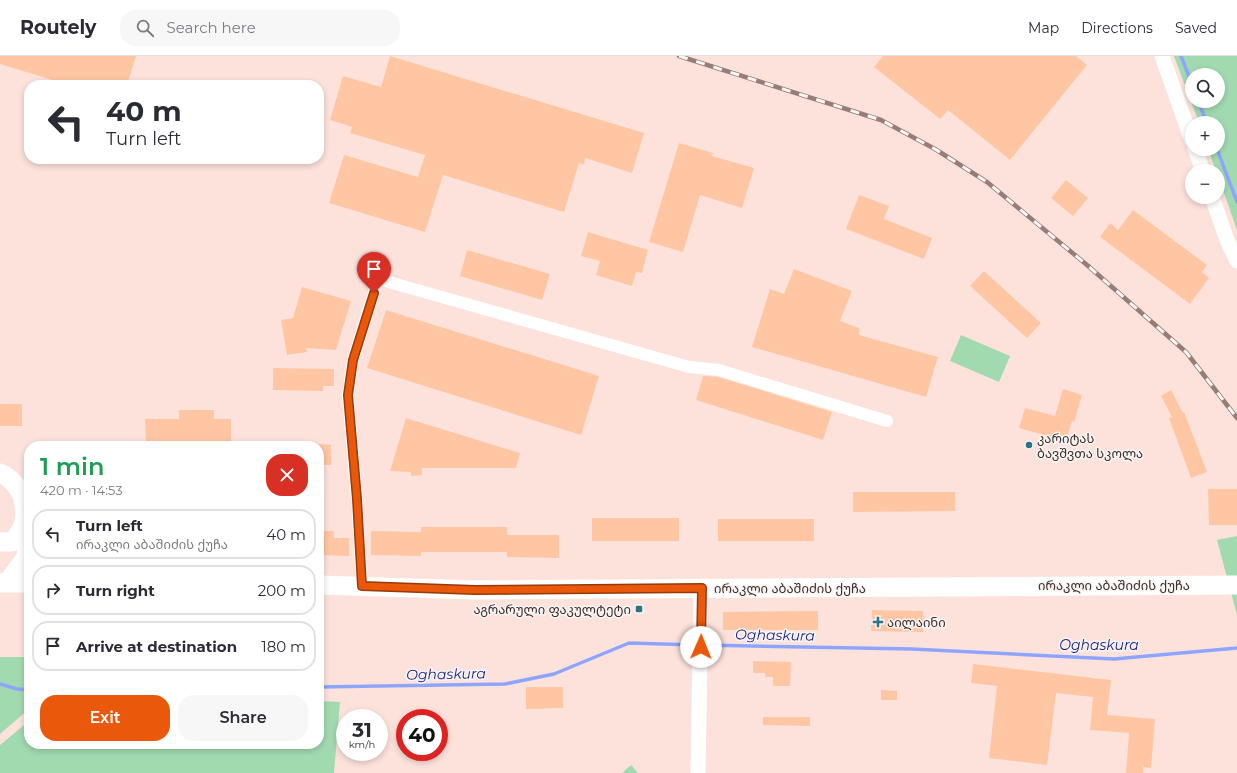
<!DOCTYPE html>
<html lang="en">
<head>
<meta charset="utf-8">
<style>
	:root { --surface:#fff; --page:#f7f7f7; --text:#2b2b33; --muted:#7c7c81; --line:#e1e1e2; --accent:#ea580c }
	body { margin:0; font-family:Montserrat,"Noto Sans Georgian",sans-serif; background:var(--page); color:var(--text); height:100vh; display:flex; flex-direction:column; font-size:15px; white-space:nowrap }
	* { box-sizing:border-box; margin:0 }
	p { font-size:13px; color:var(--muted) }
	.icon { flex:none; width:22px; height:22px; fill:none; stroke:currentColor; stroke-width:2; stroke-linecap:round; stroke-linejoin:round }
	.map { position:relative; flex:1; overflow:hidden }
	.drawer { position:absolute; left:24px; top:385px; width:300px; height:308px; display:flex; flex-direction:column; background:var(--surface); border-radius:16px; box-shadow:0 2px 6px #0003 }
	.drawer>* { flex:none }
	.guide { position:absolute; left:24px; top:24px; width:300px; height:84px; border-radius:16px; box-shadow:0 2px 6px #0003; background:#fff; color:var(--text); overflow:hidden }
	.fabs { position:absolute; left:1185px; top:12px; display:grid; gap:8px }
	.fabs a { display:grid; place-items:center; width:40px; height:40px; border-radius:50%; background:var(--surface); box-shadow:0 2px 6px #0003; font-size:20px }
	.speed { position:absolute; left:336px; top:653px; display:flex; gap:8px; font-size:20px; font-weight:700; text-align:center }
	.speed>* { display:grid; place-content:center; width:52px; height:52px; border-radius:50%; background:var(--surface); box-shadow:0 2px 6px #0003; line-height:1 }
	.speed small { font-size:10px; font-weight:400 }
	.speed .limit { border:6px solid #d22; background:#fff; color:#111 }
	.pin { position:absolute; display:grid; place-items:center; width:34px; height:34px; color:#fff; margin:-41px -17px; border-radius:50% 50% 50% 0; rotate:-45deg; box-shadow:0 0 4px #0007 }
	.pin .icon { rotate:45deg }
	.me { position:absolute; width:44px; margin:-22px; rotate:1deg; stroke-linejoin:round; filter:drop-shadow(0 0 3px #0008) }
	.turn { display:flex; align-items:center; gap:14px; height:84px; padding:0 16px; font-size:18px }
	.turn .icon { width:52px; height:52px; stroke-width:2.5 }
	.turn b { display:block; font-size:28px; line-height:34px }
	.round { display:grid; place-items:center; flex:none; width:42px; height:42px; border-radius:16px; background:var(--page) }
	.overview { display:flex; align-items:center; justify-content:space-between; height:68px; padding:0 16px }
	h1 { font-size:24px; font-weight:600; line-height:30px; color:#1e9e55 }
	.primary-button { display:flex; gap:8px; margin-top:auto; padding:8px 16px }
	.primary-button a { flex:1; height:46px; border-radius:16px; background:var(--accent); color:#fff; font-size:16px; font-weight:600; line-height:46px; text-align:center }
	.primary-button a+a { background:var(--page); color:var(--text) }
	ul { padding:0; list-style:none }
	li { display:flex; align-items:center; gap:12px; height:50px; margin:0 8px 6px; padding:0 8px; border:2px solid var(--line); border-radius:16px }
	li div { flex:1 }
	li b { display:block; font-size:15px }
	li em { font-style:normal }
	header { display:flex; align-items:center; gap:24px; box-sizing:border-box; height:56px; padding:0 20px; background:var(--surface); border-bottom:1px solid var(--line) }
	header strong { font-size:19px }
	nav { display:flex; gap:22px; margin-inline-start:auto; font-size:14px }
	.search { width:280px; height:36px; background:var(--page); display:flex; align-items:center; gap:10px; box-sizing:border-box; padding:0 14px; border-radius:16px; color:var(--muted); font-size:15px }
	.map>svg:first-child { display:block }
	.green { fill:#a2dab0; fill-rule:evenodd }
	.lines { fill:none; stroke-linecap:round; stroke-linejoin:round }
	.stream { stroke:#8ea5ff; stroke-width:3.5 }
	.building { fill:#ffc6a4 }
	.minor { stroke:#fff; stroke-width:12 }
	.tertiary { stroke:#fff; stroke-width:15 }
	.primary { stroke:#fff; stroke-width:19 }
	.rail-casing { stroke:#977d78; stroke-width:4.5 }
	.rail { stroke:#f6f6f6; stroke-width:3; stroke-dasharray:9; stroke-linecap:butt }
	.route-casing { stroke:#983908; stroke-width:10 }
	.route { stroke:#ea580c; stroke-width:7 }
	.poi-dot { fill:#2d7380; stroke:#f6f6f6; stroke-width:1.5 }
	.labels { text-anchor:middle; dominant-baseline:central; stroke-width:3; stroke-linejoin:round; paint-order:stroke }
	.poi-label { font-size:13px; fill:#442b26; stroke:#f6f6f6; text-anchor:start }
	.street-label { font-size:13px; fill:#442b26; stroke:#f6f6f6 }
	.water-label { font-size:14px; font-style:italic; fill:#1b1b80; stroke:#f6f6f6 }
</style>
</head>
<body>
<header>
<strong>Routely</strong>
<div class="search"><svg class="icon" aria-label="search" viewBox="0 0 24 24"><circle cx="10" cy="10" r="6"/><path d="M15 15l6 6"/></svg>Search here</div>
<nav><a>Map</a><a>Directions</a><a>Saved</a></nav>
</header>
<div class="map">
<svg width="1237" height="717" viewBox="0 0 1237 717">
	<rect width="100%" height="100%" fill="#fde2dc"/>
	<path class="green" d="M1174,0H1237V174L1218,120V115H1216L1208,93H1218V67H1199ZM1192,19H1218V45H1192Z
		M961,279L1010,300L999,326L950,305Z
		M1237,480V559L1217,484Z
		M0,601H29V653L0,678Z
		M319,645L340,646L334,717H0V689L29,665V688H319Z
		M631,709L638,717H622Z"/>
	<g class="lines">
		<path class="stream" d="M1181,0L1192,28
			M1198,45L1207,67
			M1217,93L1237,146
			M703,589L912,593L1114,603L1237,592
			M0,628L17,633L29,634
			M319,631L505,628L554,618L629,587L697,589"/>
	</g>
	<path class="building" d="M0,0H136L127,29H69L0,8Z
		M390,0L644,77L632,117L585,102L584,109L579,107L564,156L443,119L425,176L329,147L344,99L418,121L425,99L350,77L352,71L330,64L343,20L381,31Z
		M883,0H1076L1087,9L1010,104L948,54L940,63L874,11Z
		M679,87L713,97L712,100L754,112L742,152L700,139L683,196L649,186Z
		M1066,124L1088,142L1073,160L1051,142Z
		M859,139L889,150L884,163L932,182L924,203L846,173Z
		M1133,154L1207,209L1202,216L1209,222L1190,248L1100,181L1110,167L1118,174Z
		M588,176L648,194L642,217L636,216L632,230L596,219L600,205L581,200Z
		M467,194L550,218L542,244L460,220Z
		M794,213L852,235L840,265L859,272V279L938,301L926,341L752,291L770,233L784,238Z
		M984,215L1041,267L1027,282L970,230Z
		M302,231L351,245L336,294L306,292L307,296L287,299L281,264L293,262Z
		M386,254L599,320L581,379L367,312Z
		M273,312L334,313V330H323V335L273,334Z
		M703,320L718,321L832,356L823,384L696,344Z
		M1063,333L1082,339L1074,366L1072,365L1066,385L1019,372L1025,352L1055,360Z
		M1171,334L1183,357L1184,356L1207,416L1191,422L1169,362L1172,361L1161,340Z
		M0,348H22V370H0Z
		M179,354H214V363H231V390H168V387H146L145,363H179Z
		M406,362L520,397L516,412H422V419L411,420V416L390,415Z
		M319,388L331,389V409H319Z
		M1208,433H1237V469H1209Z
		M853,436H955V455L853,456Z
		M592,462H679V485H592Z
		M718,463H814V485H718Z
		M421,471H507V479H559V502L507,501V496H421V500L371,499V475L421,476Z
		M319,475H334V482H349V500L319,499Z
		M872,554L923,555V576L871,575Z
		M818,555V574H723V556Z
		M753,605L791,606L790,630H773V621H765V617H753Z
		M973,608L1111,624L1107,659L1155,663L1151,712L1143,711V717H1126L1129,677L1090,674L1093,641L1056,637L1047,709L989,702L997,630L971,627Z
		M526,631H563V652L526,653Z
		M881,634L897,635V644H881Z
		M763,661H810V670L763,669Z"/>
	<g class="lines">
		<path class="minor" d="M362,530L357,443L348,339L353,304L378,223L689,311L719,314L887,365"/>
		<path class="tertiary" d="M1162,0L1192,85
			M1195,93L1203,115
			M1212,141L1227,184L1237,205
			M698,717L701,532"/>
		<path class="primary" d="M0,417C15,423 21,437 28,451
			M0,486H12C26,471 27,459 22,439
			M0,527H29
			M7,527L26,501L29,474
			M319,529L475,534L1237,529"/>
		<g class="rail-casing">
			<path id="rail" d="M679,0L881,64L935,93L987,126L1087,209L1186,296L1237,362"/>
		</g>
		<use href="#rail" class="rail"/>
	</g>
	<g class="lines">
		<g class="route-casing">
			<path id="route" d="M374,237L353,304L348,339L357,443L362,530L475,534L702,532L701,591"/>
		</g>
		<use href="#route" class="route"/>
	</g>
	<g class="poi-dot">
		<circle cx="1029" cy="389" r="4"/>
		<rect x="635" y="549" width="8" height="8" rx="2"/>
		<path d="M876 560h4v4h4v4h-4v4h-4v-4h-4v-4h4z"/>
	</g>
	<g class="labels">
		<g class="poi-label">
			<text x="1037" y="382">კარიტას<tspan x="1037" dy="15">ბავშვთა სკოლა</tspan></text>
			<text x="631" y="553" text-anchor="end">აგრარული ფაკულტეტი</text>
			<text x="887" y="566">აილაინი</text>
		</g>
		<g class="street-label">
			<text x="1114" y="529">ირაკლი აბაშიძის ქუჩა</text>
			<text x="790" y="532">ირაკლი აბაშიძის ქუჩა</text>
		</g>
		<g class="water-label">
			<text transform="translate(775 579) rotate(1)">Oghaskura</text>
			<text x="1099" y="589">Oghaskura</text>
			<text transform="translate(446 618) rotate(-1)">Oghaskura</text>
		</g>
	</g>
</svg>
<div class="fabs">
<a><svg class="icon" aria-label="search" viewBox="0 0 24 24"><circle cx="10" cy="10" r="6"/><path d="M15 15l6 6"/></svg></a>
<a>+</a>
<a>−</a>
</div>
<div class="speed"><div>31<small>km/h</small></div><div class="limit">40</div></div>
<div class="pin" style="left:374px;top:237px;background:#d93025"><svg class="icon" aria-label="arrive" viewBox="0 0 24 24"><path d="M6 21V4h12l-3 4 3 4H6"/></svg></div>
<svg class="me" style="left:701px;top:591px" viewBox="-20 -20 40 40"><circle r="19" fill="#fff"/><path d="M0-13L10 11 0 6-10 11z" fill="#ea580c"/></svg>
<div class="guide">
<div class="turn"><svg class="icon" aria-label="left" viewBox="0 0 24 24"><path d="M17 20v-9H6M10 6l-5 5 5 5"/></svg><div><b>40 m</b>Turn left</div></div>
</div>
<section class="drawer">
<div class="overview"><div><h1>1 min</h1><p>420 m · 14:53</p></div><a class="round" style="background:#d93025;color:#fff"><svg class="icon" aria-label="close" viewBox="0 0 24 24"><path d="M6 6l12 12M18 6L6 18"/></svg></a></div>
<ul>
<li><svg class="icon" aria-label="left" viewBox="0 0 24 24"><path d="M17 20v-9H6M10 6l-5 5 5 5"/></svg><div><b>Turn left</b><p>ირაკლი აბაშიძის ქუჩა</p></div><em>40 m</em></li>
<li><svg class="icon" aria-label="right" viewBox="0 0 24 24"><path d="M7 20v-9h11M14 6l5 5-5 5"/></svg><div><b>Turn right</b></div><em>200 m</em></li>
<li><svg class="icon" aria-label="arrive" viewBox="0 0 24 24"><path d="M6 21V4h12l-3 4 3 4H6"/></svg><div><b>Arrive at destination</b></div><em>180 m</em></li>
</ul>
<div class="primary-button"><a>Exit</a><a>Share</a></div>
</section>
</div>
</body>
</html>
